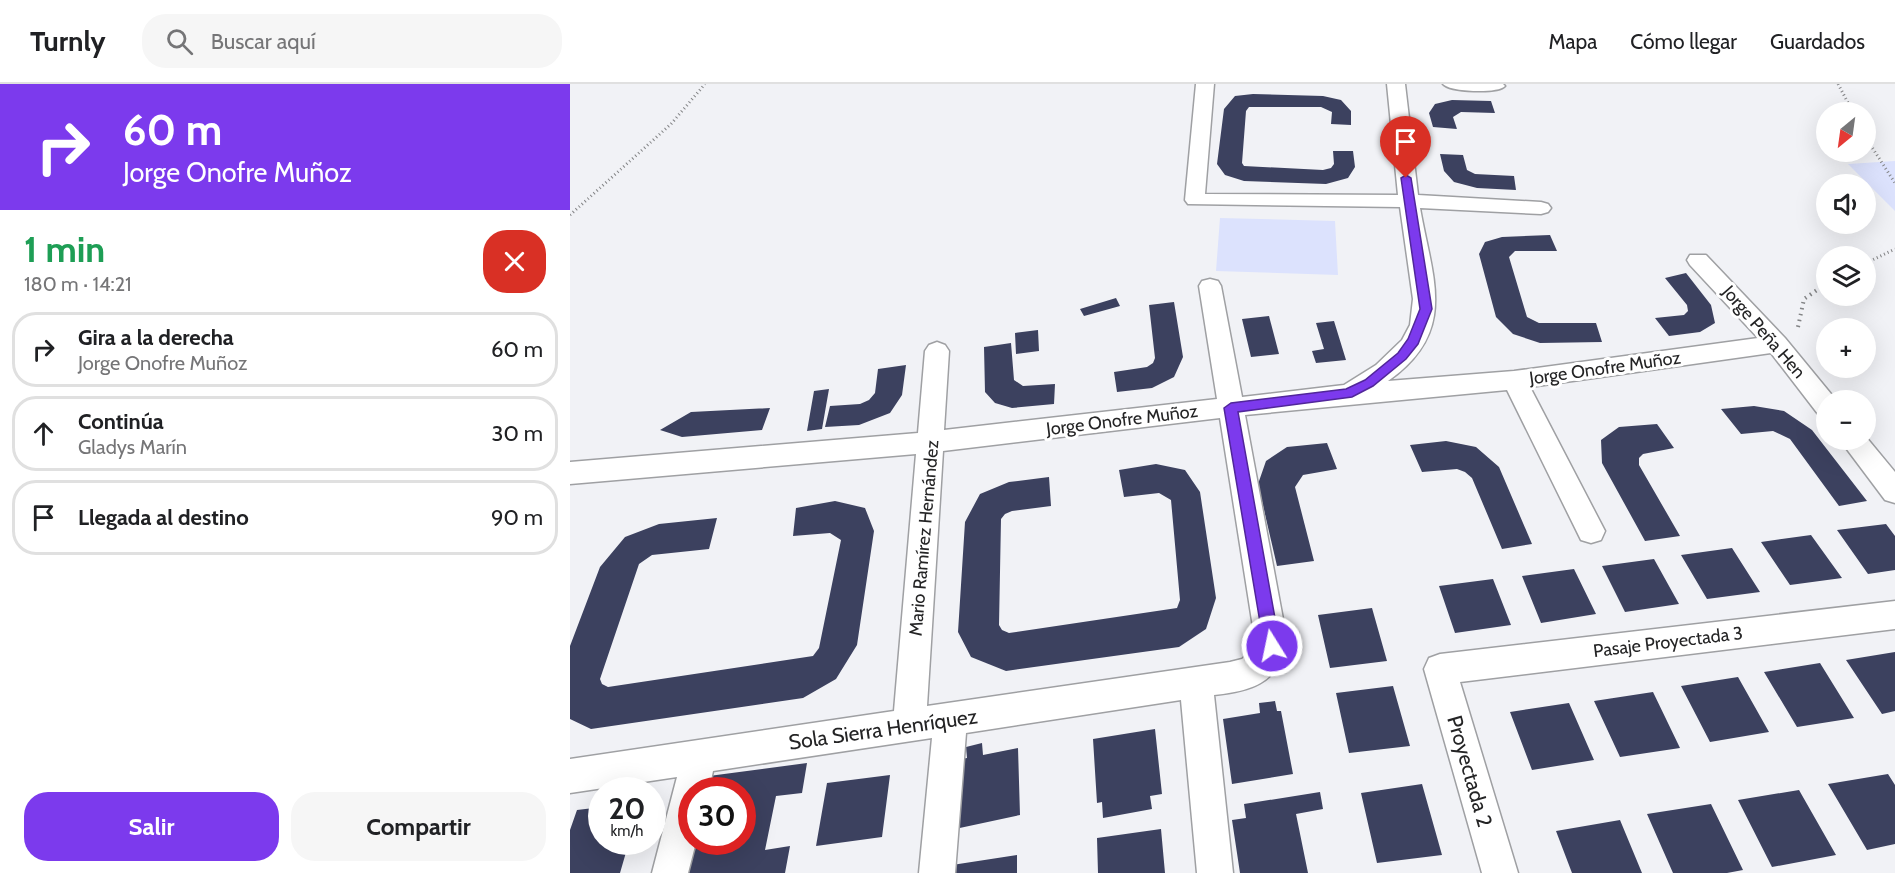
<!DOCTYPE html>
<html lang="es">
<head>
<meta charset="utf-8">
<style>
	:root { --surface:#fff; --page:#f6f6f6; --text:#202124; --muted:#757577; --line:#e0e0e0; --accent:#7c3aed }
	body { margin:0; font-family:Cabin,sans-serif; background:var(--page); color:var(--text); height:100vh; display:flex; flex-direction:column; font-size:22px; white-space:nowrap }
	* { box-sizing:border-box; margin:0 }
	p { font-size:20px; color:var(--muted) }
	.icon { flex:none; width:33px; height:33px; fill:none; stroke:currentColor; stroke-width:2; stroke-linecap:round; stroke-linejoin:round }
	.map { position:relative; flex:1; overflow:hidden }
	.panel { display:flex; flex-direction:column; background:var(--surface); width:570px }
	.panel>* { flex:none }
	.hud { background:#7c3aed; color:#fff; overflow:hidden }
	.needle { width:39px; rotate:209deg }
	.tools { position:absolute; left:1246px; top:18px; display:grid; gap:12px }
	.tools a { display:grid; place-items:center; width:60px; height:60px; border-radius:50%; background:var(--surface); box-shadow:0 6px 24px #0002; font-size:30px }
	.speed { position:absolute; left:18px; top:693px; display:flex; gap:12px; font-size:30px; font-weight:700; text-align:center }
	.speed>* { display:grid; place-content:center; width:78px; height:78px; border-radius:50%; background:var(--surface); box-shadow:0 6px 24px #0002; line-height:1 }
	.speed small { font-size:15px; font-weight:400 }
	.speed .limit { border:9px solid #d22; background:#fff; color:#111 }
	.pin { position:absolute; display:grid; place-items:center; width:51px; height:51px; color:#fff; margin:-62px -26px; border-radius:50% 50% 50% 0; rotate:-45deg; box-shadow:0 0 6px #0007 }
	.pin .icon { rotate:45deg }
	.me { position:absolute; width:66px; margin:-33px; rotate:350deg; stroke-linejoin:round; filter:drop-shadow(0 0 4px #0008) }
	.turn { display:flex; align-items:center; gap:21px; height:126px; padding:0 24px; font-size:27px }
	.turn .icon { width:78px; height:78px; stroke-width:2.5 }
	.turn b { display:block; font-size:42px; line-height:51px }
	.round { display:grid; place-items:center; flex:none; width:63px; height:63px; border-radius:24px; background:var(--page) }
	.headline { display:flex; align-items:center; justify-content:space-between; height:102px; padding:0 24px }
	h1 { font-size:36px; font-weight:700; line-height:45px; color:#1e9e55 }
	.action { display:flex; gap:12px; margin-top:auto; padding:12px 24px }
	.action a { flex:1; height:69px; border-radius:24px; background:var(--accent); color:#fff; font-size:24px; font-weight:700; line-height:69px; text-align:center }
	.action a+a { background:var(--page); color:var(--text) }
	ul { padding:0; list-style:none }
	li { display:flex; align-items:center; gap:18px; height:75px; margin:0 12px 9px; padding:0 12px; border:3px solid var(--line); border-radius:24px }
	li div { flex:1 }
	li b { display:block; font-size:22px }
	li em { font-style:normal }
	header { display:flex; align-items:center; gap:36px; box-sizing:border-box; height:84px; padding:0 30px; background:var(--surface); border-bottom:2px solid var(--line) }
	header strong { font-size:28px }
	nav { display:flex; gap:33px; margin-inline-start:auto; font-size:21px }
	.search { width:420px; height:54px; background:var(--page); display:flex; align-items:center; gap:15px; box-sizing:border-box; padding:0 21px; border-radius:24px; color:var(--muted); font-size:22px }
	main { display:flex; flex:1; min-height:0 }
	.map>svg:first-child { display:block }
	.green { fill:#dce2fd }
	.building { fill:#3c415f }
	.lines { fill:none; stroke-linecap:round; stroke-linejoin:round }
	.minor-casing { stroke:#9fa0a3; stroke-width:3 }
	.path-far1 { stroke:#838486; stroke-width:3; stroke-dasharray:1 3; stroke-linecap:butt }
	.path { stroke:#838486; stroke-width:4; stroke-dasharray:1.5 4.5; stroke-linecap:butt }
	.minor { fill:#fff; fill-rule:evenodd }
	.route { fill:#7c3aed; stroke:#51269a; stroke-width:1.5 }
	.labels { text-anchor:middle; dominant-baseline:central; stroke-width:6; stroke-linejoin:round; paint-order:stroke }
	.street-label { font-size:18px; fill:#242425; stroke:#fff }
	.near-street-label { font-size:21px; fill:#242425; stroke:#fff }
</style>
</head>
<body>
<header>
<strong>Turnly</strong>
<div class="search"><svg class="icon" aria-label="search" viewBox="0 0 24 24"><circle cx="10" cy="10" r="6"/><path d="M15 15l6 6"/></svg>Buscar aquí</div>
<nav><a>Mapa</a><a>Cómo llegar</a><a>Guardados</a></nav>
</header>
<main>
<section class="panel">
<div class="hud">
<div class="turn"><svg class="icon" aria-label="right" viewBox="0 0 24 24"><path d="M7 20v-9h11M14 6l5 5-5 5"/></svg><div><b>60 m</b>Jorge Onofre Muñoz</div></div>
</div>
<div class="headline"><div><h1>1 min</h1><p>180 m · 14:21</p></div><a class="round" style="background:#d93025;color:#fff"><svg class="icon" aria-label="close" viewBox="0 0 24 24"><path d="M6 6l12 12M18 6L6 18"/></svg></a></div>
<ul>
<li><svg class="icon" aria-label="right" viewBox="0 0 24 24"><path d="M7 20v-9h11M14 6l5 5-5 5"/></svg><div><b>Gira a la derecha</b><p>Jorge Onofre Muñoz</p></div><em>60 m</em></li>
<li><svg class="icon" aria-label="ahead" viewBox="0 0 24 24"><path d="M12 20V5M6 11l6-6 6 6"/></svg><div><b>Continúa</b><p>Gladys Marín</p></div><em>30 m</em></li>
<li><svg class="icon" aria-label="arrive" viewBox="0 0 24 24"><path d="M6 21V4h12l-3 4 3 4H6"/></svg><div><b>Llegada al destino</b></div><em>90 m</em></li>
</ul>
<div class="action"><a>Salir</a><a>Compartir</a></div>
</section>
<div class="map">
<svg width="1325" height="789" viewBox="0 0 1325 789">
	<rect width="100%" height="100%" fill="#f1f2f6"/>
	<path class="green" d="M1325,77V127L1278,80Z
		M650,134L765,137L768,191L646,187Z"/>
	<path class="building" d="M683,10L753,12L771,16L781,27V41L761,40L762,28L751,23H679L676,27L672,79L674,82L753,86L761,84L764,80L763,67H783L785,83L778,94L756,100L674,97L655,91L647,80L654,25L665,12Z
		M882,16L921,17L925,29L891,28L883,33L887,45L863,43L859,29L865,20Z
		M870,70L893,71L897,86L905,90L944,92L946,106L907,104L884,98L874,87Z
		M980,151L987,167H945L939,173L957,233L969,239H1026L1032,258L970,259L943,250L926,233L909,170L915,158L932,153Z
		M1116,189L1141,221L1145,239L1130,248L1099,252L1085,234L1114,231L1118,227L1117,221L1095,194Z
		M546,214L550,222L514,232L510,225Z
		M604,218L613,273L604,293L582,304L547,308L544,288L577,283L583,279L585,274L579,221Z
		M699,232L709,270L681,273L672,235Z
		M764,237L776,276L746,279L742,267L754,265L746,239Z
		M468,246L469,267L446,270L445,249Z
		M441,259L444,296L453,302L485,300L484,320L442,324L425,319L415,308L414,263Z
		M336,281L332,311L320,329L289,341L255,343L260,322L290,320L299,316L305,309L308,285Z
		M259,305L252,345L237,347L244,307Z
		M1184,322L1214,327L1242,346L1297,417L1269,422L1220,355L1203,347L1171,350L1151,325Z
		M200,324L192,346L112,353L90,346L121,328Z
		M1087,340L1104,364L1073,370L1069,374V381L1110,452L1075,457L1032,379L1031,356L1049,343Z
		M876,357L906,363L929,383L962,460L932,465L902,394L895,388L887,385L852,388L840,361Z
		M757,359L767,385L733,391L725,403L744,477L707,482L688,400L696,377L717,363Z
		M586,380L615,386L630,408L646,514L636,545L609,563L436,587L401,573L388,548L395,438L410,410L439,398L479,393L481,422L442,427L435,430L431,435L429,541L432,546L439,549L607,524L610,516L601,416L589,409L554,413L549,386Z
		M265,417L295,424L304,447L287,561L266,595L233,614L21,645L0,635V562L30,483L55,453L89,440L147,434L139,465L82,471L69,480L30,595L32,600L38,603L243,572L249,564L271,456L260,449L223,452L226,424Z
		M1316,440L1325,452V486L1298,490L1267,446Z
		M1241,451L1272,494L1220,501L1191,458Z
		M1162,464L1190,508L1137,515L1111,471Z
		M1084,475L1109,520L1055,528L1032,482Z
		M1004,485L1026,530L971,539L952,492Z
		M923,495L941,541L885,549L869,502Z
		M802,524L817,577L760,584L748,531Z
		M1325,568V627L1312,630L1276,576Z
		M1250,579L1284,634L1227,643L1194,588Z
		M1168,593L1199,648L1140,658L1111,602Z
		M823,602L840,662L779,669L766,609Z
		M1083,608L1110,664L1050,673L1024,617Z
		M705,617L707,627H711L723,690L662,700L653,635L690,629L689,619Z
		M999,619L1024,676L962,686L940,628Z
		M585,645L592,710L580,712L582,725L533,734L532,718L527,719L523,655Z
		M412,659L413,671L448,664L450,731L385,745V676L397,674L396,663Z
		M237,679L232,709L206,712L195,766L220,762L215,789H113L122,758H172V706H135L139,692Z
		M1318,690L1325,701V760L1297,766L1258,700Z
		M320,691L312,753L246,762L257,699Z
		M852,700L872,771L807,779L791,709Z
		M1229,706L1266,771L1202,783L1168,716Z
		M750,708L753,725L726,730L738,789H670L662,736L676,734L674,720Z
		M1141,720L1173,786L1157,789H1103L1077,730Z
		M32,723V758H59L50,789H0V746L7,726Z
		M1050,736L1072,789H1002L986,747Z
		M591,745L595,789H528L527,754Z
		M447,771V789H381L382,781Z"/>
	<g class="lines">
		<g class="minor-casing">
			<path id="minor" d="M626,0H644L635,110L828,111L817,0H835L848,111L971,118L978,120L981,124L978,128L971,130L850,124C862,194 889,247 818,297L944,287L1188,254L1120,181L1117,176L1120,171H1136L1215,254L1266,316H1257V333L1248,330L1201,269L960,303L1035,447L1031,456L1021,459L1011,456L937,306L675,331L718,562C705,600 681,607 644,611L663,789H627L611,616L396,649L385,789H349L362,654L143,687L139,706H122V758H126L118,789H82L107,693L0,709V675L324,627L346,370L0,400V378L348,349L355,267L359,261L367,258L375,261L379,267L374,346L647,315L629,202L632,197L640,195L648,197L651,202L672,313L774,301L806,281L832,256L840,241L843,215L830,123L618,120L615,116ZM650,334L686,562L672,575L660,578L357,622L373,367Z
				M873,0H933L935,2C928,10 880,8 873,0Z
				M1296,353L1325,388V419L1315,416L1270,356H1296Z
				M1325,517V545L890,598L948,789H912L854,585L859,574L870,570Z"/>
		</g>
		<path class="path-far1" d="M1268,0L1283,28
			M1296,54L1325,99
			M0,131L101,40L135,0
			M1296,179L1325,165"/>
		<path class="path" d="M1228,243L1234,215L1257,199"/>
		<use href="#minor" class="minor"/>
	</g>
	<path class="route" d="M836,91L841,94L862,225L848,260L836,275L803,302L782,313L668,328L710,562L708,567L702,569L697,567L694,562L654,324L661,319L776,305L795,296L828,269L838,255L850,225L831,94Z"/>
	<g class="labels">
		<g class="street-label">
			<text transform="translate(1194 248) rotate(49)">Jorge Peña Hen</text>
			<text transform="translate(1035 284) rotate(-8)">Jorge Onofre Muñoz</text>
			<text transform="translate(552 336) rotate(-7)">Jorge Onofre Muñoz</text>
			<text transform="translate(354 454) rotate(-85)">Mario Ramírez Hernández</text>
			<text transform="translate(1098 558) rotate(-7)">Pasaje Proyectada 3</text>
		</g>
		<g class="near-street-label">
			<text transform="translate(313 645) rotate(-8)">Sola Sierra Henríquez</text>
			<text transform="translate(900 687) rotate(74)">Proyectada 2</text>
		</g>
	</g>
</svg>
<div class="tools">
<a><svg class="needle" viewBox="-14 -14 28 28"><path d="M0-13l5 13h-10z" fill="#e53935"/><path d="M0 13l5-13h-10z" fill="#757577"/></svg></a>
<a><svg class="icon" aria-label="sound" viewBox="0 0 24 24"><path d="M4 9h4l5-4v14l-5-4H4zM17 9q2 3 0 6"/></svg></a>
<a><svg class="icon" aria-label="layers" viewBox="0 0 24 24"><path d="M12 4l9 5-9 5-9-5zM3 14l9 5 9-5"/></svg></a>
<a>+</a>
<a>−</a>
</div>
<div class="speed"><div>20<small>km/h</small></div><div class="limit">30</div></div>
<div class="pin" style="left:836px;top:94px;background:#d93025"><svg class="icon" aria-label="arrive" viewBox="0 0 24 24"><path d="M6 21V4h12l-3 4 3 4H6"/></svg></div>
<svg class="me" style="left:702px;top:562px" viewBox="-20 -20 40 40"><circle r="17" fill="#7c3aed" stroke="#fff" stroke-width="3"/><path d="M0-11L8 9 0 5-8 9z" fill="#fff"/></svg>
</div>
</main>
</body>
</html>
